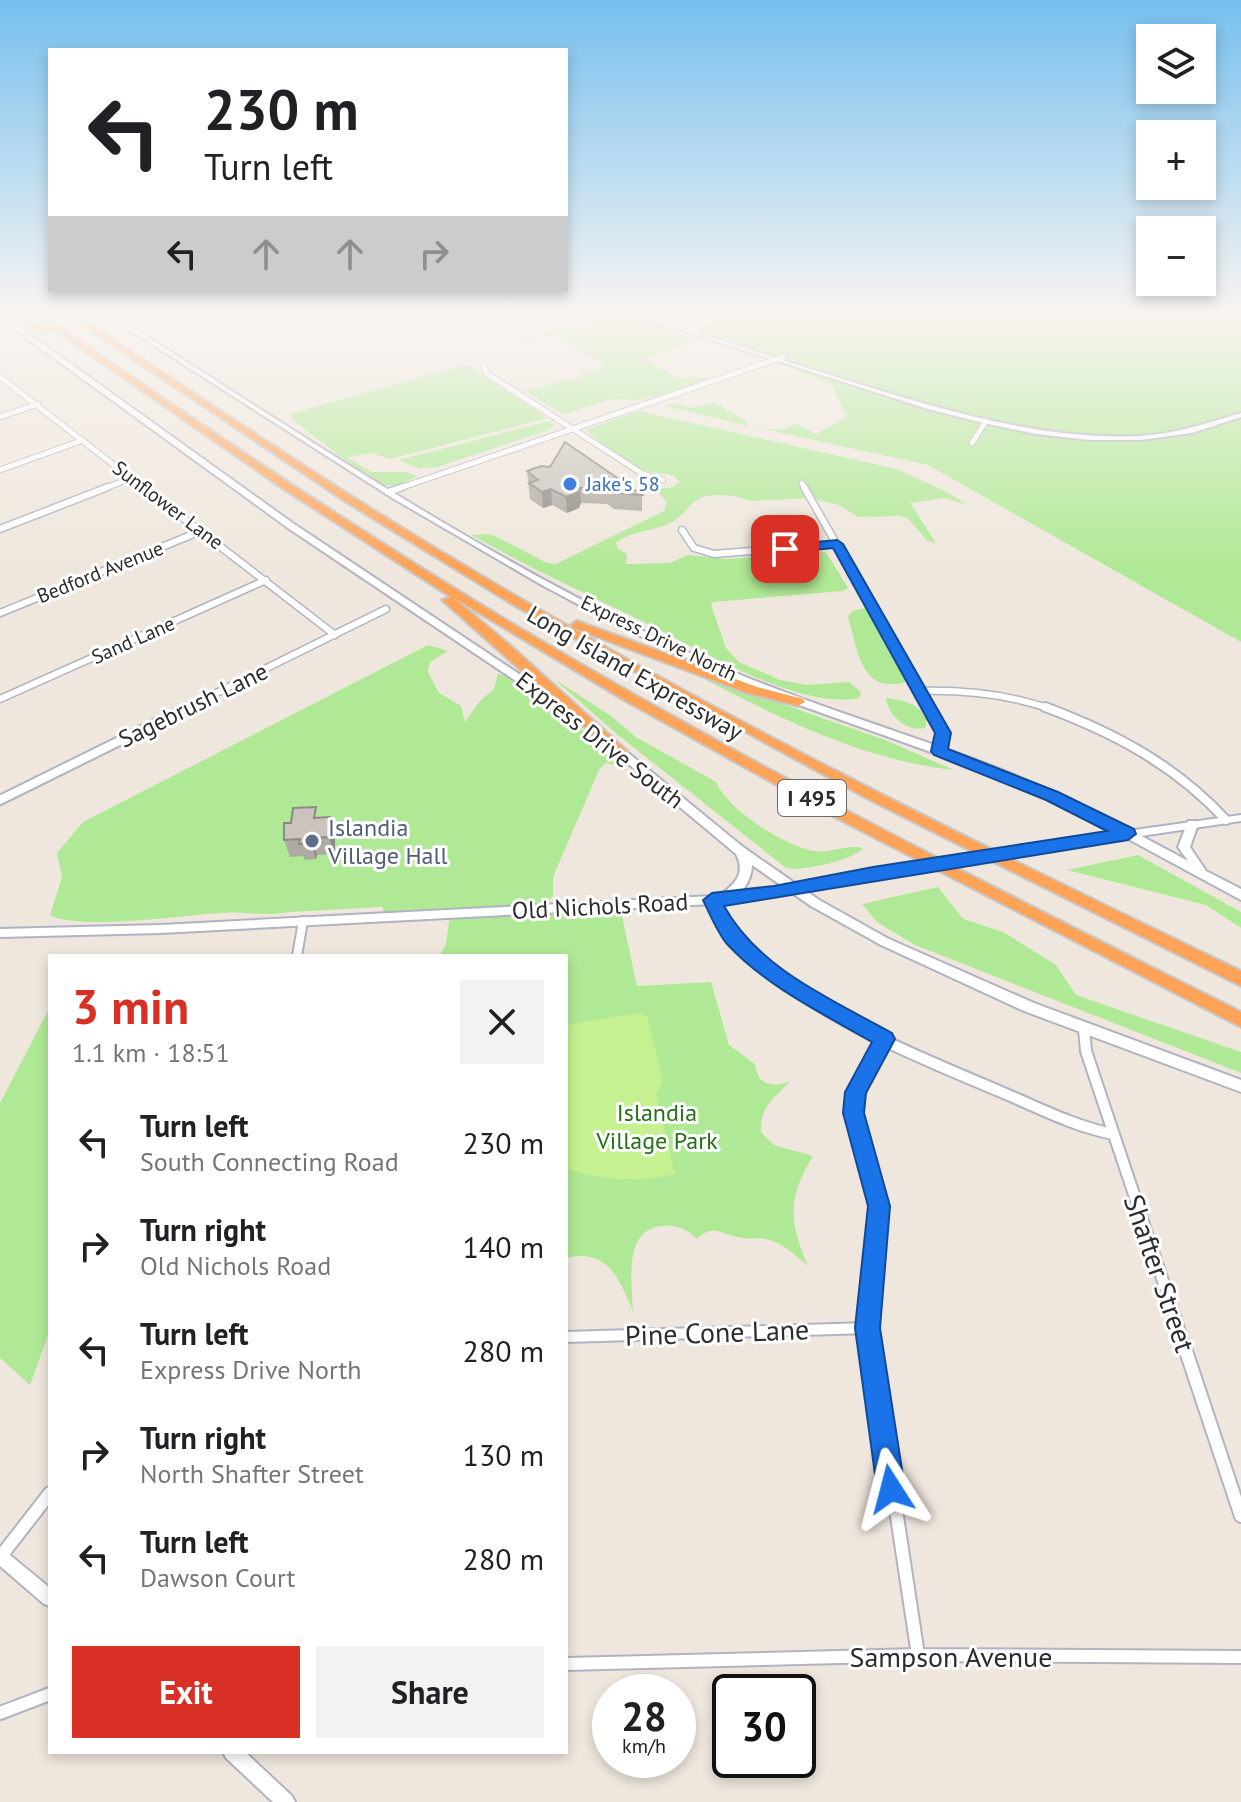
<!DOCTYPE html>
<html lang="en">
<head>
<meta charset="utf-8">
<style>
	:root { --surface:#fff; --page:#f2f2f2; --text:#202124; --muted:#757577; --accent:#d93025 }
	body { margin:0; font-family:"PT Sans",sans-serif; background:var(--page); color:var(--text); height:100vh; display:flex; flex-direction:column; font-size:30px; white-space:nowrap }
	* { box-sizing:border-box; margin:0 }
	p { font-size:26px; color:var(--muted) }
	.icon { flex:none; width:44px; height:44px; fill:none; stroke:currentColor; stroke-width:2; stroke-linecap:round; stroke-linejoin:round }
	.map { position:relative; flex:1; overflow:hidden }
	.details { position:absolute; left:48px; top:954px; width:520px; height:800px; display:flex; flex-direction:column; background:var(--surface); border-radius:0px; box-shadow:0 4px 12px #0003 }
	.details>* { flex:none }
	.banner { position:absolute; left:48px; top:48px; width:520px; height:244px; border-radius:0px; box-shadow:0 4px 12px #0003; background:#fff; color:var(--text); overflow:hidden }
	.buttons { position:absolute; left:1136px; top:24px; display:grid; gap:16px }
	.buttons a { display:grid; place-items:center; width:80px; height:80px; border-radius:0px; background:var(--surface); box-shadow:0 4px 12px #0003; font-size:40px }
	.speed { position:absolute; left:592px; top:1674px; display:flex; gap:16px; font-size:40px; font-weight:700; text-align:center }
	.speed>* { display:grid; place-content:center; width:104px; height:104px; border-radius:50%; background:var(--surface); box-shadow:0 4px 12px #0003; line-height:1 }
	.speed small { font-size:20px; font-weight:400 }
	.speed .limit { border:4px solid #111; border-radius:12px; background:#fff; color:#111 }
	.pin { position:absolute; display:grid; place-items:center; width:68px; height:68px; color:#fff; margin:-34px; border-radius:16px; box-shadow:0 4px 12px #0006 }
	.me { position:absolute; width:88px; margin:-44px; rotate:351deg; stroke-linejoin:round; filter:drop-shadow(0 0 6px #0008) }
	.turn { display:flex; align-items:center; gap:28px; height:168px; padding:0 24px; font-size:36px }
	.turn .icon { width:104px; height:104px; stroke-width:2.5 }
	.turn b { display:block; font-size:56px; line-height:68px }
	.lanes { display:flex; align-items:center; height:76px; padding:0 24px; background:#0003; justify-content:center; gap:40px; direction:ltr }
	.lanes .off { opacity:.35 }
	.round { display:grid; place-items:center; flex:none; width:84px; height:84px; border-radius:0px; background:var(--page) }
	.headline { display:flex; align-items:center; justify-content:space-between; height:136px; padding:0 24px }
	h1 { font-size:48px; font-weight:800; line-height:60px; color:var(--accent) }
	.button { display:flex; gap:16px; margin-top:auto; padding:16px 24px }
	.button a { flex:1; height:92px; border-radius:0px; background:var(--accent); color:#fff; font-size:32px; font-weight:800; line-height:92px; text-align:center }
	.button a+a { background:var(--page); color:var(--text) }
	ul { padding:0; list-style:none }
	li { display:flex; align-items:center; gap:24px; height:104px; padding:0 24px }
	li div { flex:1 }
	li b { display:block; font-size:30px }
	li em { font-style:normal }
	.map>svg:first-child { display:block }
	.green { fill:#b0e995 }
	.pitch { fill:#c6f190 }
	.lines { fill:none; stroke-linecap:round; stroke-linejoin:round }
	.minor-far4-casing { stroke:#b1b3c1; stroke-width:7 }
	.minor-far3-casing { stroke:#b1b3c1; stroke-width:9 }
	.minor-far2-casing { stroke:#b1b3c1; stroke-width:12 }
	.minor-far1-casing { stroke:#b1b3c1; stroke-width:14 }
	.minor-casing { stroke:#b1b3c1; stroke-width:16 }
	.tertiary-casing { stroke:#b1b3c1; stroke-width:4 }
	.secondary-casing { stroke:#b1b3c1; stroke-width:4 }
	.motorway-casing { stroke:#c8c8c8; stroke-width:4 }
	.minor-far4 { stroke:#fff; stroke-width:5 }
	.minor-far3 { stroke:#fff; stroke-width:6 }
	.minor-far2 { stroke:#fff; stroke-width:8 }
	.minor-far1 { stroke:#fff; stroke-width:10 }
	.minor { stroke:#fff; stroke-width:12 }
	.tertiary { fill:#fff; fill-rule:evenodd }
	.secondary { fill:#fff; fill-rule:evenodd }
	.motorway { fill:#ffa358; fill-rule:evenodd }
	.tertiary-bridge-casing { stroke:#b1b3c1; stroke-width:13; stroke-linecap:butt }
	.tertiary-bridge { stroke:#fff; stroke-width:9 }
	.wall { fill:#aea9a3 }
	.shaded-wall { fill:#8d8984 }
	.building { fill:#cac4bd; stroke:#8d8984; stroke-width:2 }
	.route { fill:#1a73e8; stroke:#114b97; stroke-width:2 }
	.shop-dot { fill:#3f7fe0; stroke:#fff; stroke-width:3 }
	.service-dot { fill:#5c6f8a; stroke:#fff; stroke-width:3 }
	.labels { text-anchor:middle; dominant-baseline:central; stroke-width:6; stroke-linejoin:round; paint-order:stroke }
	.far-shop-label { font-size:20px; fill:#366cbe; stroke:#fff; text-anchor:start }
	.far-street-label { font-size:20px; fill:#2c2c2c; stroke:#fff }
	.shield { fill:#fff; stroke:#6b6b6b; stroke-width:2 }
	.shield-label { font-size:22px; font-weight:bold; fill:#2c2c2c }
	.street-label { font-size:24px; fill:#2c2c2c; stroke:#fff }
	.service-label { font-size:24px; fill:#4e5e75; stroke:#fff; text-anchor:start }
	.park-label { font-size:24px; fill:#267015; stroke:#fff }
	.near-street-label { font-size:28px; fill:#2c2c2c; stroke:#fff }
</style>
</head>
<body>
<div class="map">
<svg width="1241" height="1802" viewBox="0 0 1241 1802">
	<rect width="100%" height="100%" fill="#efe7dd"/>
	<path class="green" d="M614,315C632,315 683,329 691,342L645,359L677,378H708L697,386L639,400L612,399L563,414L525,391L580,377L584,372L599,368L603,363L554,335L511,342Z
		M719,315H1178C1185,317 1236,318 1241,316V642L928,465L759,428L779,430L797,424L816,434L847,417L831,385L782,364L957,413L695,330Z
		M461,366L471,367L547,418L390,459L371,453L347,457L371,472H406L417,476C408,481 397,487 387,485C374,484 309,432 294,421L289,414Z
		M714,402L744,420L748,426L664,406L673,403L692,408Z
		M639,411L897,469L945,491L968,505L944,498L910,503L936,543L928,541L907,518L900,516L858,517L839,505L810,498L751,501C736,495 707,491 694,502C686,509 681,518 670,523C652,532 633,530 616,543L618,549L627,554L626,564L670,563L688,555L727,559L826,552L848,588L843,591L713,602L711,605L726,648L739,662L780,680L807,685L849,682L861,692L859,698C798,710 697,648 642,621C584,593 527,566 471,535L488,534L497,537L547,563L556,564L664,511L667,503L655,488H670L680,482C670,469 658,476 645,470C626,463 602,444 586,430Z
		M549,421L555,425L546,431L437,467L418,468L399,460Z
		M865,608L906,682C860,695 858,649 848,617L852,611Z
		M428,645L448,651L430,662L428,672L439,693L461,706L465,722L479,702L494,689L498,674L505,676L587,733L630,773L619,766L606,763L599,770L553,877V896L546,904L541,900V906L619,902L637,986L711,982L729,1045L755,1064C758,1086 771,1087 790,1082C773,1098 760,1107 761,1132L774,1145L813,1156C787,1199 789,1221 808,1266C794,1254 780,1240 760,1238C754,1238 748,1239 742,1238C722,1235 713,1223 697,1239C686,1229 678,1225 663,1226C623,1229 632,1281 633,1311C619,1278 607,1248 566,1258V956H439L446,944L450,913L383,916V907L289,912C266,917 245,911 222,913C185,915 79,931 50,915L62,877L57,853L83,822Z
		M693,673L885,740L954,770C861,760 775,716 693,673Z
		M554,679L611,716L636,737L716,782C727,809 785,847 815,851C831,854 845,844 863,848C853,860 802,872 786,868L618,735Z
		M886,698C905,701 917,702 927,720L925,728C906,732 888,715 886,698Z
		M1138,855L1241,912V928L1206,905L1067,870Z
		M938,887L963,919L1003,932L1056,965L1076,995L1241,1052V1073L915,945L877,922L862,904Z
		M50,1007V1330L30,1385L0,1358V1103Z"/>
	<path class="pitch" d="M640,1013L647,1016L663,1080L656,1094L675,1174C638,1182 601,1181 566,1168V1025Z"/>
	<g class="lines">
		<g class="minor-far4-casing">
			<path id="minor-far4" d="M690,332L719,315
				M484,365L486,373L643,474L663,480
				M0,377L145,489
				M0,417L38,404
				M972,443L986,421
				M0,470L83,440
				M802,483L805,489
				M103,489L131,478
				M397,489L783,357"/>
		</g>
		<g class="minor-far3-casing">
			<path id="minor-far3" d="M143,487L335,635
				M804,487L930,709
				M388,492L403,487
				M0,529L108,487
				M682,530L694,548L714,554L837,544
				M0,613L201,531
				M920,691C964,690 1008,694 1050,709
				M0,699L266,580
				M184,709L386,609"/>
		</g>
		<g class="minor-far2-casing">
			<path id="minor-far2" d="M928,707L943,733L939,751
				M1045,707C1115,733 1175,765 1226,820
				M0,800L188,707
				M712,900L738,943L795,990
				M297,956L303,921"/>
		</g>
		<g class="minor-far1-casing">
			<path id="minor-far1" d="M792,988C856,1032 928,1061 999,1091C1037,1107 1073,1126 1113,1134
				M1084,1029L1086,1051L1185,1347
				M566,1337L868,1328
				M871,1347L868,1328L879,1206L853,1113L856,1092L884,1039"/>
		</g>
		<g class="minor-casing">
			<path id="minor" d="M871,1345L918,1655
				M1184,1345L1241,1516
				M1,1556L50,1493
				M566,1664L918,1655L1241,1657
				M0,1713L50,1694"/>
		</g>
		<g class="tertiary-casing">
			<path id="tertiary" d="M1241,815V821L1028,853L1023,849L1028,845Z
				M896,866L901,870L896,874L774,897L712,904L161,933L0,937V929L161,925L712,896L774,889Z
				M0,1548L5,1551L50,1588V1606L44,1604L0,1566Z
				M223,1752H245L292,1796L295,1802H273L226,1758Z"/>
		</g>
		<g class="secondary-casing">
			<path id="secondary" d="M0,315H3L294,524L579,714V718H571L288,528L0,319Z
				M106,315H114C304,437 494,565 701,658C799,702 902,731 1002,770C1066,796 1127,828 1188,861L1178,847L1188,821H1196L1198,824L1190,847L1206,871L1241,889V900L1119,834L1028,790L959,762L805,707L729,678L615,624L540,584L394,499Z
				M633,315H643C715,338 787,362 859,384C950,412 1044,440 1140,436C1175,434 1207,423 1241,413V417L1192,433L1141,440H1089L1036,434L983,423L928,409Z
				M612,742L616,743L743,847L819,900L889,939L1034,1003L1241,1080V1092L1024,1011L881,945L811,906L752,865C752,882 737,904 719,902L717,899L719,896C735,884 746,874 736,854L608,747L607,745L608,743Z"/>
		</g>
		<g class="motorway-casing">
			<path id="motorway" d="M11,315H22L49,331L42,333Z
				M33,315H43C203,427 365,536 533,636C763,772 1002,892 1241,1012V1027L827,813L626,701L454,598L512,647L627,751L625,754H615L442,600L451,597L279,486Z
				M67,315H77C206,401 334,488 467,567C716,716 979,845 1241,971V986L872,801L517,607L346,502Z
				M577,621L757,687L803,699L805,702L798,706L747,693L573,628L571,625Z"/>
		</g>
		<use href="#minor-far4" class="minor-far4"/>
		<use href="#minor-far3" class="minor-far3"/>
		<use href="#minor-far2" class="minor-far2"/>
		<use href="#minor-far1" class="minor-far1"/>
		<use href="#minor" class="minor"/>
		<use href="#tertiary" class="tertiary"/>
		<use href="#secondary" class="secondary"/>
		<use href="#motorway" class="motorway"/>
		<g class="tertiary-bridge-casing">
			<path id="tertiary-bridge" d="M896,870L1028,849"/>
		</g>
		<use href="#tertiary-bridge" class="tertiary-bridge"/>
	</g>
	<path class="wall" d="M527,471L642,495V511L614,509L607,504L581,503L579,508L567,513L552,505L543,508L530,499Z
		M319,818L335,834V854L317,855L316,859L305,860L303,856L290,857L284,840Z"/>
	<path class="shaded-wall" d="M580,488L581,503L579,508L567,513L566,497Z
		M551,489L552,505L543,508L542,492Z
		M330,817L335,834V854L329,837Z
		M311,838L317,855L316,859L311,843Z"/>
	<path class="building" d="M565,442L642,495L614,493L607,488H580L579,492L566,497L551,489L542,492L529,483L538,480L527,471L541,466L550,467Z
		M316,807L314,818L330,817L329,837L311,838V843L299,844L300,839L284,840V823H291L293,808Z"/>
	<linearGradient id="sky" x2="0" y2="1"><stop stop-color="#75bfee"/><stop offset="0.55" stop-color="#f8f4f0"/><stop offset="1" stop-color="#f8f4f0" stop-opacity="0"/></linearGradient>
	<rect width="1241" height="568" fill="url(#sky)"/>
	<path class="route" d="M837,540L843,544L951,733L948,749L1058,792L1134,829L1136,834L1128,840L724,906C759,969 831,999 892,1033L895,1039L866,1093L864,1113L890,1206L880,1328L905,1489L901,1499L891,1503L881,1499L877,1489L855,1328L868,1206L843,1113L845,1092L872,1042C822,1013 767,987 727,944C717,932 710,914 703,900L712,893L774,886L873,867L1107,831L1046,800L934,755L931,751L935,733L833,548L785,553L779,549L785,545Z"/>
	<circle class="shop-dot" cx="570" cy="484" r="8"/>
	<circle class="service-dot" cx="312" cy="841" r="8"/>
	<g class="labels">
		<g class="far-shop-label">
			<text x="586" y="484">Jake's 58</text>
		</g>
		<g class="far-street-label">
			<text transform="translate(168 505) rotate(37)">Sunflower Lane</text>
			<text transform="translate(100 572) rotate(-22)">Bedford Avenue</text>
			<text transform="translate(659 638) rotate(26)">Express Drive North</text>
			<text transform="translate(133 640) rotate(-24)">Sand Lane</text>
		</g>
		<rect class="shield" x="778" y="780" width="68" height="36" rx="6"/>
		<g class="shield-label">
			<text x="812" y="798">I 495</text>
		</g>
		<g class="street-label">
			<text transform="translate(635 673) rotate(30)">Long Island Expressway</text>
			<text transform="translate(193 705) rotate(-26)">Sagebrush Lane</text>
			<text transform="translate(600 740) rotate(38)">Express Drive South</text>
			<text transform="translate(600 906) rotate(-3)">Old Nichols Road</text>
		</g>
		<g class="service-label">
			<text x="328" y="827">Islandia<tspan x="328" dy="28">Village Hall</tspan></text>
		</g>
		<g class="park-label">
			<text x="657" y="1112">Islandia<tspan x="657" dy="28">Village Park</tspan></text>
		</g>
		<g class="near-street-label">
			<text transform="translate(1160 1273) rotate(71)">Shafter Street</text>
			<text transform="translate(717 1332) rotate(-2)">Pine Cone Lane</text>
			<text x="951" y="1656">Sampson Avenue</text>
		</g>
	</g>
</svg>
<div class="buttons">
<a><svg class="icon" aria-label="layers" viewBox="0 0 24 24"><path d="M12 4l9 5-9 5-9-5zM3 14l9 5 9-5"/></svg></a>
<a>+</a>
<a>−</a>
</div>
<div class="speed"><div>28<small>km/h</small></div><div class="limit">30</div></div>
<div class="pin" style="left:785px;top:549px;background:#d93025"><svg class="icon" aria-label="arrive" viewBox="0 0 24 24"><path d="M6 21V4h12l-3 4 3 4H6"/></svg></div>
<svg class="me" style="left:891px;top:1489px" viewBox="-20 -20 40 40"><path d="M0-17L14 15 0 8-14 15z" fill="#1a73e8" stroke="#fff" stroke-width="4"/></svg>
<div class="banner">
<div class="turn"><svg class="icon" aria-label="left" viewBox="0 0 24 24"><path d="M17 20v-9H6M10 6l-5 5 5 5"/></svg><div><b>230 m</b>Turn left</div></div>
<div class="lanes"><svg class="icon" aria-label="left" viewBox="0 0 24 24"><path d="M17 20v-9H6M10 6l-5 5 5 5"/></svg><svg class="icon off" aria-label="ahead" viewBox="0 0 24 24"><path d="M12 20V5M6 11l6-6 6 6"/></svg><svg class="icon off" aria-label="ahead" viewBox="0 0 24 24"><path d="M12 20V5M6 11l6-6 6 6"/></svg><svg class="icon off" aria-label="right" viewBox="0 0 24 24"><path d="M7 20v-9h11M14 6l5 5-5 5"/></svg></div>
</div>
<section class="details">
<div class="headline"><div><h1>3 min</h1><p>1.1 km · 18:51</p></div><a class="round"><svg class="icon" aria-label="close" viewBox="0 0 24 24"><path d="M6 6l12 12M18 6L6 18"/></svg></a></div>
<ul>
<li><svg class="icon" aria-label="left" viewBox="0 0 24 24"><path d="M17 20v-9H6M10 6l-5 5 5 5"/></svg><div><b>Turn left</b><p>South Connecting Road</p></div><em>230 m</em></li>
<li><svg class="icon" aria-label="right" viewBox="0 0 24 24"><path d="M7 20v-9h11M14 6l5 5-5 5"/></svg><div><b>Turn right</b><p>Old Nichols Road</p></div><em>140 m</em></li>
<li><svg class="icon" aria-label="left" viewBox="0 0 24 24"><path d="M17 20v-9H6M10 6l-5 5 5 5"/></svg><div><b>Turn left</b><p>Express Drive North</p></div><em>280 m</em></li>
<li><svg class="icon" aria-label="right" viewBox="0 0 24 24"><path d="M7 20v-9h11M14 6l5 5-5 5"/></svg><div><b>Turn right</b><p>North Shafter Street</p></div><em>130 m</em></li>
<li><svg class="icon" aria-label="left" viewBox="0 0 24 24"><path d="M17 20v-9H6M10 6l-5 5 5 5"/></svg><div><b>Turn left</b><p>Dawson Court</p></div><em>280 m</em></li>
</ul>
<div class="button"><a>Exit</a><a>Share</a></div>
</section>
</div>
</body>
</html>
